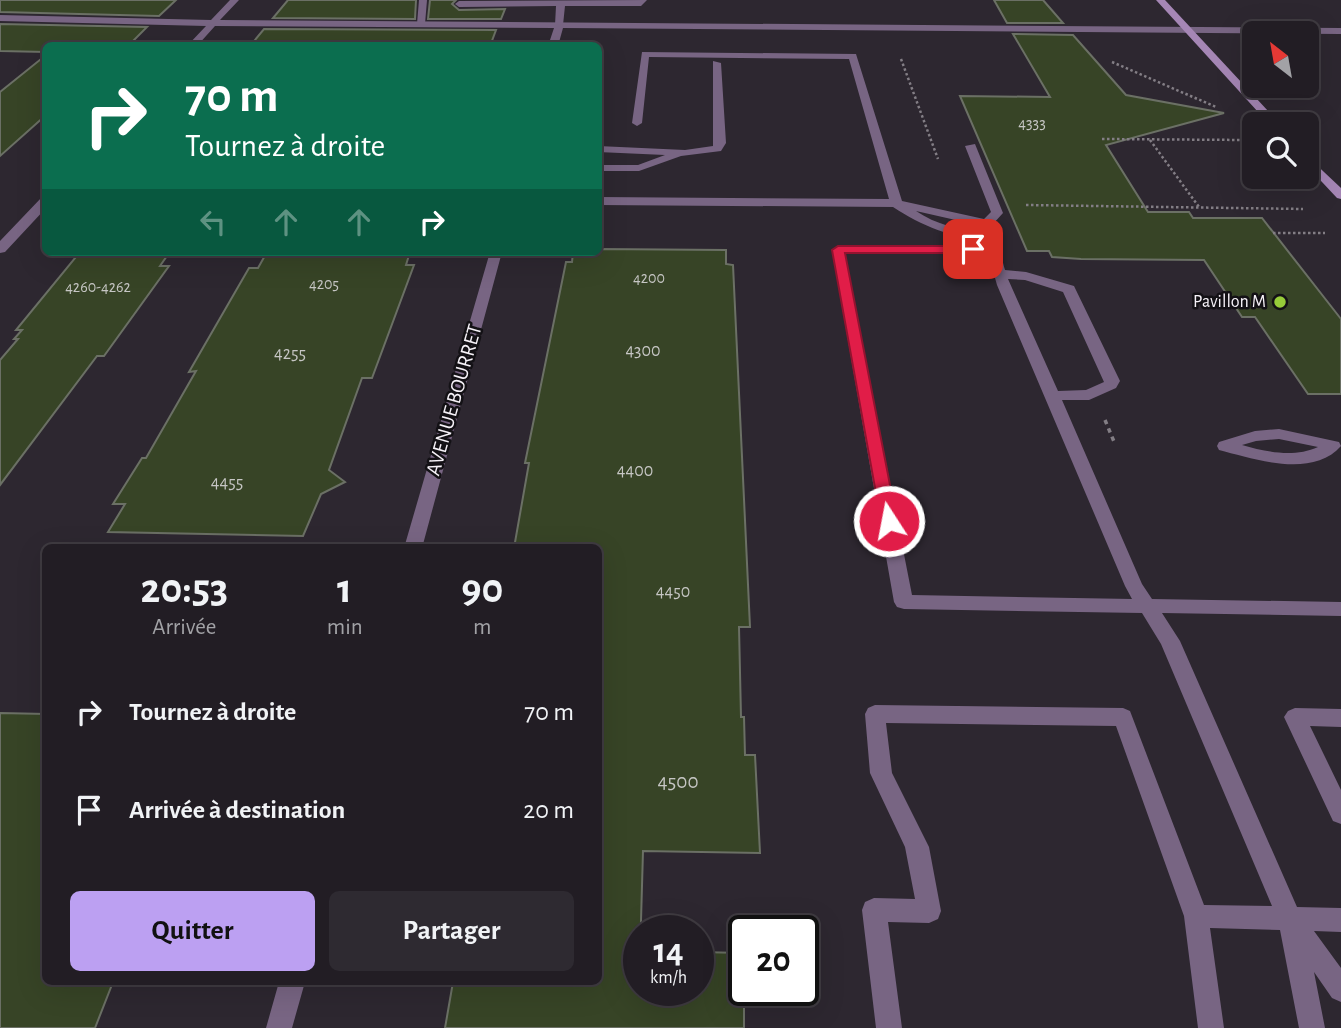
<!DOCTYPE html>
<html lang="fr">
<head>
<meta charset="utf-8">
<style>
	:root { --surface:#221d24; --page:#2e2a31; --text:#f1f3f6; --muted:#a2a2a6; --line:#3f3b41; --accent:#bca0f2 }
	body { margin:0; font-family:"Alegreya Sans",sans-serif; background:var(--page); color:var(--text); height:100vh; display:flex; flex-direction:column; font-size:26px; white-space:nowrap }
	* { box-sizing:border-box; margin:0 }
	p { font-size:23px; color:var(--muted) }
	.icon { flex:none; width:38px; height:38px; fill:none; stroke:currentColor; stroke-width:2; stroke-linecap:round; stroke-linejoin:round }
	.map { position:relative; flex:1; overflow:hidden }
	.side { position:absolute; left:42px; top:544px; width:560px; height:441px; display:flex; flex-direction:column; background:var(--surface); border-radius:10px; box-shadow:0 7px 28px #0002,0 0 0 2px var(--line) }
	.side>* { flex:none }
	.top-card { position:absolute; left:42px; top:42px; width:560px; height:214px; border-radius:10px; box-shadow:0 7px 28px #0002,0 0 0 2px var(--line); background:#0b6e4f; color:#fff; overflow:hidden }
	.needle { width:46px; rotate:329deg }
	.controls { position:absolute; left:1242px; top:21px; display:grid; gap:14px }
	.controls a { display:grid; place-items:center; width:77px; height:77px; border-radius:10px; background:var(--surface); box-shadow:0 7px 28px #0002,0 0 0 2px var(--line); font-size:35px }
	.speed { position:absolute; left:623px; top:915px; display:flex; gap:14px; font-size:35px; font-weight:700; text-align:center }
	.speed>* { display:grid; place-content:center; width:91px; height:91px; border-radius:50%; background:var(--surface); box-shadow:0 7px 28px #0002,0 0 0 2px var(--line); line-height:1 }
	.speed small { font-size:18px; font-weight:400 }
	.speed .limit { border:4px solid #111; border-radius:10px; background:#fff; color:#111 }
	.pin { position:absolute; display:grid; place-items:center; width:60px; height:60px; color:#fff; margin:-30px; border-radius:14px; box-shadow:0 4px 10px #0006 }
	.me { position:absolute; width:77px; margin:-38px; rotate:349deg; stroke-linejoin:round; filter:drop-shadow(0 0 5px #0008) }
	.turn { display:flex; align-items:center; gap:24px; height:147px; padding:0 28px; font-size:32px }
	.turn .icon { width:91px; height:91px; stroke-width:2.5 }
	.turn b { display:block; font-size:49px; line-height:60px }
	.lanes { display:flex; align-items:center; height:66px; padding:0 28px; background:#0003; justify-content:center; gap:35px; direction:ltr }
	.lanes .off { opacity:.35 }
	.eta { display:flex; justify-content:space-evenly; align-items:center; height:119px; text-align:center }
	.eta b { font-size:42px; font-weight:700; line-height:49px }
	.cta { display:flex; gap:14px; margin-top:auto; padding:14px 28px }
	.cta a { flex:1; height:80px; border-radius:10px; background:var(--accent); color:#111; font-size:28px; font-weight:700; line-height:80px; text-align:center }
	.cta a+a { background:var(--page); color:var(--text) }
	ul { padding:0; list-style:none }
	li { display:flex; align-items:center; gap:21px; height:98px; padding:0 28px }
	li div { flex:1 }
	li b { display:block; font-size:26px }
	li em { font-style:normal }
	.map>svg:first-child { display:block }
	.building { fill:#374426; stroke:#6b7065; stroke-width:2 }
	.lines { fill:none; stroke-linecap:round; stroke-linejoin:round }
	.path-far1 { stroke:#837e85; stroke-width:2.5; stroke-dasharray:2.5 2.5; stroke-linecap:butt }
	.path { stroke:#837e85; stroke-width:3.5; stroke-dasharray:4.5 4.5; stroke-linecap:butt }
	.service { fill:#786583; fill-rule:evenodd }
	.minor { fill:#786583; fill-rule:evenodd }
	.secondary { fill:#a586b5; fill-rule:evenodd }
	.route { fill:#e11d48; stroke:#92132f; stroke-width:2 }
	.poi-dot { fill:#96cc39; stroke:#131115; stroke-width:2.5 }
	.labels { text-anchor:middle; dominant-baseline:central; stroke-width:5; stroke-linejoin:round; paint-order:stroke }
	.far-number-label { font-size:16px; fill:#c6c6c4 }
	.far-poi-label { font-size:18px; fill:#f6f2f8; stroke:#131115; text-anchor:end }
	.number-label { font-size:18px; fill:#c6c6c4 }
	.street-label { font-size:21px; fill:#f6f2f8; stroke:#131115 }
	.near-number-label { font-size:21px; fill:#c6c6c4 }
</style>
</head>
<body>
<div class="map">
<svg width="1341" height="1028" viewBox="0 0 1341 1028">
	<rect width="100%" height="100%" fill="#2d2730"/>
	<path class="building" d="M0,0H176L159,16L0,12Z
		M288,0H416L415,19L273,18Z
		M430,0H456L452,4L459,10L505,9L501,19H428Z
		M994,0H1043L1063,23H1007Z
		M0,24L147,27L128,46H46V52L0,51Z
		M264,29L496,30L490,46H250Z
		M1013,34L1073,35L1126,95L1224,113L1106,145L1148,212H1189L1193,218H1262L1341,319V394H1308L1255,317H1242L1204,260L1081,259L1052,257L1049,251H1027L960,96L1050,97Z
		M46,55V115L0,156V92Z
		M598,249L726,250V264L733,265L750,627H739L741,717H744L745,755H755L760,853L643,851L639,990H698V952L744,953V1028H445L453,982H598V548H514L529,463H525L566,262H572L573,252H598Z
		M80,252L169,253L160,266H169L104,356H97L0,485V360L18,339H14L22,330H16Z
		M267,252H410L406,265H414L372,378H362L329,470L345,482L321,494L303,536L108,532L125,504H113L142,458H146L196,371L189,372L249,268H258Z
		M0,713L46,714V982H113L95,1028H0Z"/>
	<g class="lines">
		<path class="path-far1" d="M901,59L938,159
			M1112,62L1216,107
			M1102,139L1245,140
			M1150,140L1199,207
			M1026,205L1303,209
			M1273,233H1325"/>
		<path class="path" d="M1105,420L1115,444"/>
		<path class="service" d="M419,0H427L425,24L421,27L417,24Z
			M647,0L641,6H565L563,25L559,28L555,25L556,6L459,7L455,4L459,1Z
			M642,52L856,54L902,201L984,219L991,212L965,146L975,144L1003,213L993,224C1000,240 1000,254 1005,270L1026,272L1074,286L1120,381L1116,388L1089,400H1062L1142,584L1152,599L1341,602V616L1162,613L1180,641L1297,907L1341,908V932L1314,931L1341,968V1002L1332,998L1314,972L1325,1028H1299L1280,930L1210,928L1224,1028H1198L1184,916L1116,726L886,723L892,773L929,847L941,911L938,919L929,923L888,922L902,1028H876L862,910L865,902L874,898L915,899L905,847L870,773L865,714L868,708L875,705L1123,708L1130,711L1204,905L1272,906L1161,644L1142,613L904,609L897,607L894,602L832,250L838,246L988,245L987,240C952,238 922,226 893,207L598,205V197L889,199L849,59L649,57L642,123L637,126L632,123ZM916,211L982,226L984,232C961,231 935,224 916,211ZM988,253L997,285L1125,586L1132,599L912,595L845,254ZM1008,279L1025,280L1063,292L1104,382L1086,390L1058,391Z
			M713,61L721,63L726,143L721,151L681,156L639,171H598V165H638L665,155L598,152V146L685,150L713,146Z
			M1279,429L1339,442L1341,446C1312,479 1254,459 1219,450L1217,446L1219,442L1255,431ZM1279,439L1318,447C1294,458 1266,452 1242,445L1256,441Z
			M1295,708L1341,709V727L1310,726L1341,790V824L1333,821L1284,717L1288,711Z"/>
		<path class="minor" d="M230,0H239L220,20L1341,28V34L563,28L558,46H548L554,28L215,26L197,46H187L206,26L0,21V15L211,20Z
			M42,197H46V208L5,252L0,253V241Z
			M490,252H502L422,548H404Z
			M279,982H305L292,1028H266Z"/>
		<path class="secondary" d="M1156,0H1165L1280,124H1269Z
			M1307,156L1341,188V199L1337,198L1307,166Z"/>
	</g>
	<path class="route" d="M838,246H973L979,249L973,253H845L897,521L889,526L881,521L832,250Z"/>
	<circle class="poi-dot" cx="1280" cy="302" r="7"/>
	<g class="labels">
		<g class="far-number-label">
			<text x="1032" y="123">4333</text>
			<text x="649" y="278">4200</text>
			<text x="324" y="284">4205</text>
			<text x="98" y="287">4260-4262</text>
		</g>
		<g class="far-poi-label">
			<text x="1266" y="302">Pavillon M</text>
		</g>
		<g class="number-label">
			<text x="643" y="351">4300</text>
			<text x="290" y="354">4255</text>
			<text x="635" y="471">4400</text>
			<text x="227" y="483">4455</text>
			<text x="673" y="592">4450</text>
		</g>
		<g class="street-label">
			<text transform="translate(454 400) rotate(-74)">AVENUE BOURRET</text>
		</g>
		<g class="near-number-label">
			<text x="678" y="781">4500</text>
		</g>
	</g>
</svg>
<div class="controls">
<a><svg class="needle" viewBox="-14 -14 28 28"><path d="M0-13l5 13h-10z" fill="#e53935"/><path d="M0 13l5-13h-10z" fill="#a2a2a6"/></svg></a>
<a><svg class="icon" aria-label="search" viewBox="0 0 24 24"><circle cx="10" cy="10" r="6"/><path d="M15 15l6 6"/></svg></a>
</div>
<div class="speed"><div>14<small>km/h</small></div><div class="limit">20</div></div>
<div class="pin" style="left:973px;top:249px;background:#d93025"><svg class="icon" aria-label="arrive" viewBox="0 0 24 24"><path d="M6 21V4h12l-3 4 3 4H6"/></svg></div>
<svg class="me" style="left:889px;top:521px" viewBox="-20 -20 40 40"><circle r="17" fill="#e11d48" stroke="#fff" stroke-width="3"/><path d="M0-11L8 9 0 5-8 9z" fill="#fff"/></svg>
<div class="top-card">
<div class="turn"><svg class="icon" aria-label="right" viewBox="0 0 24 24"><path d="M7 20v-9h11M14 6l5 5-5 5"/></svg><div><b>70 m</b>Tournez à droite</div></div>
<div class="lanes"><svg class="icon off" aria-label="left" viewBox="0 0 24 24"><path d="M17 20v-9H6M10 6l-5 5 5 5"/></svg><svg class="icon off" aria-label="ahead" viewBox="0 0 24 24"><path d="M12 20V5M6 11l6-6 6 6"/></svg><svg class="icon off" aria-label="ahead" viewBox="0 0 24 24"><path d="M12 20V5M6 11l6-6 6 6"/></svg><svg class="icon" aria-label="right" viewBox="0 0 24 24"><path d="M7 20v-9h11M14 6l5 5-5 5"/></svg></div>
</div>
<section class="side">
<div class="eta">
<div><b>20:53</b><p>Arrivée</p></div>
<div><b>1</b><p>min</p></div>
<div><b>90</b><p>m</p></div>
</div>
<ul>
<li><svg class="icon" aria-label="right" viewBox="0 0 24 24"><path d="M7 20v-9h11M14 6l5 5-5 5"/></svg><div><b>Tournez à droite</b></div><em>70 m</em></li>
<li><svg class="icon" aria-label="arrive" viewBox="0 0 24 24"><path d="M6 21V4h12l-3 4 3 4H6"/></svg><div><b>Arrivée à destination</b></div><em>20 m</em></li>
</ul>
<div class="cta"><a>Quitter</a><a>Partager</a></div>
</section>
</div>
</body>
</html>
